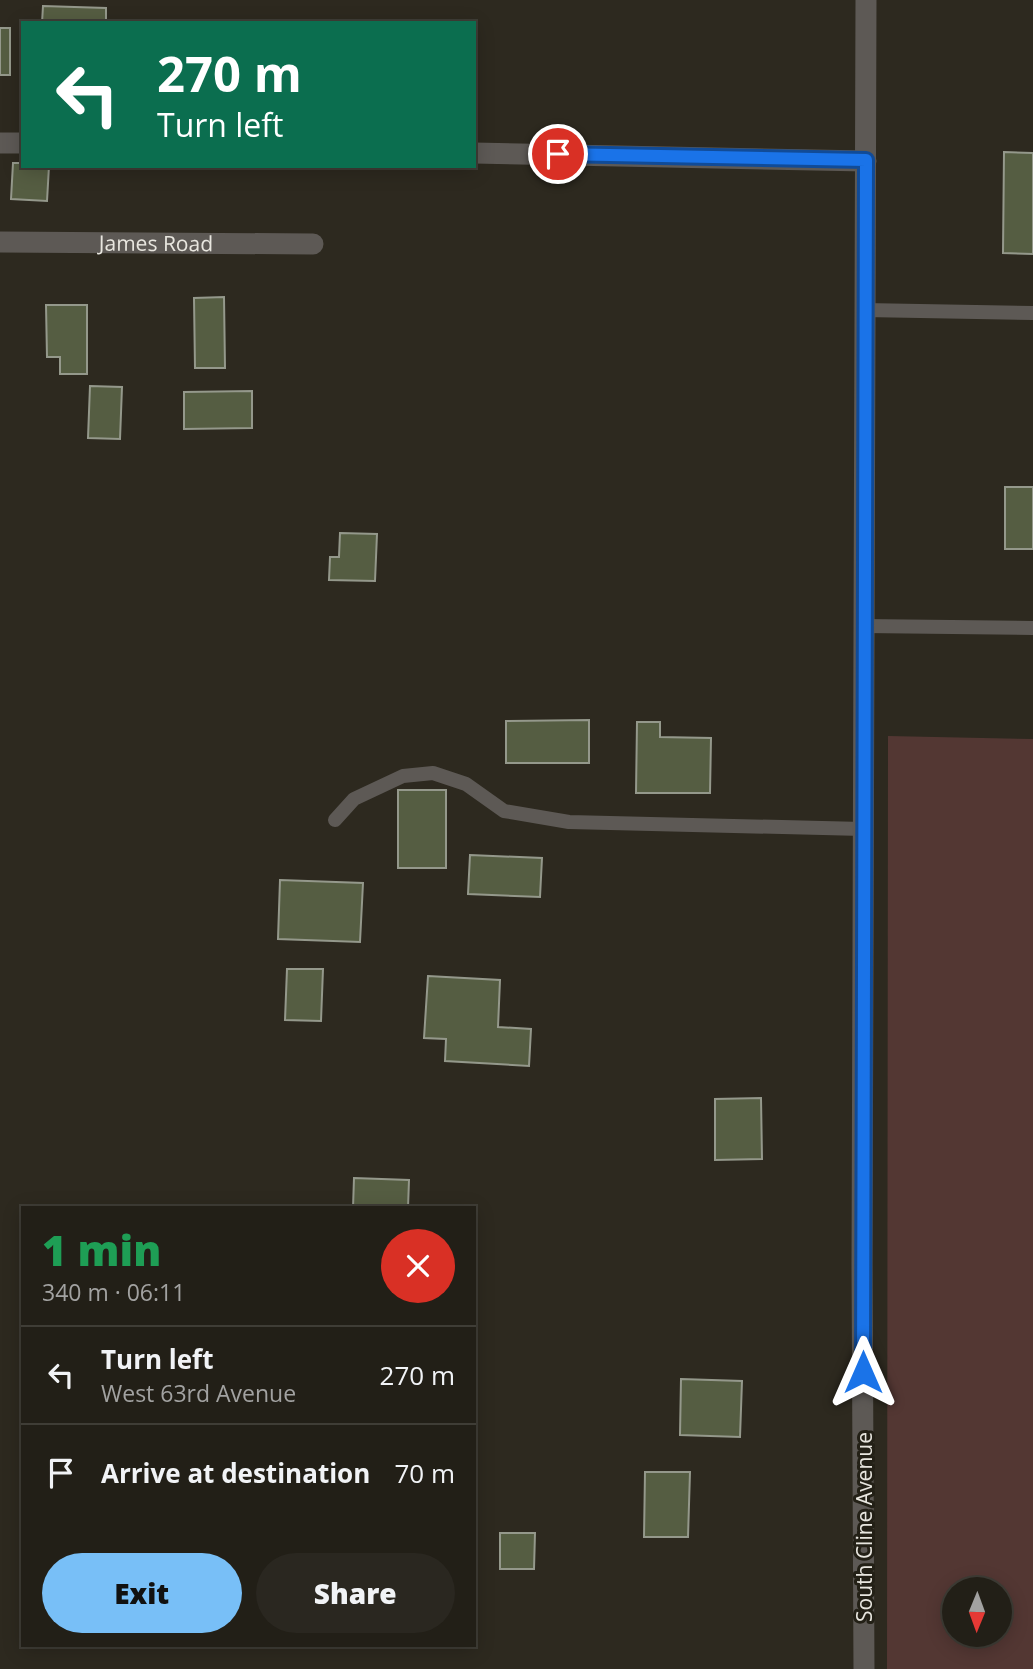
<!DOCTYPE html>
<html lang="en">
<head>
<meta charset="utf-8">
<style>
	:root { --surface:#221f17; --page:#2a2720; --text:#f1f3f6; --muted:#a2a2a1; --line:#3f3d36; --accent:#78bff7 }
	body { margin:0; font-family:"Open Sans",sans-serif; background:var(--page); color:var(--text); height:100vh; display:flex; flex-direction:column; font-size:26px; white-space:nowrap }
	* { box-sizing:border-box; margin:0 }
	p { font-size:23px; color:var(--muted) }
	.icon { flex:none; width:38px; height:38px; fill:none; stroke:currentColor; stroke-width:2; stroke-linecap:round; stroke-linejoin:round }
	.map { position:relative; flex:1; overflow:hidden }
	.sheet { position:absolute; left:21px; top:1206px; width:455px; height:441px; display:flex; flex-direction:column; background:var(--surface); border-radius:0px; box-shadow:0 4px 18px #0003,0 0 0 2px var(--line) }
	.sheet>* { flex:none }
	.top-card { position:absolute; left:21px; top:21px; width:455px; height:147px; border-radius:0px; box-shadow:0 4px 18px #0003,0 0 0 2px var(--line); background:#0b6e4f; color:#fff; overflow:hidden }
	.needle { width:46px; rotate:181deg }
	.buttons { position:absolute; left:942px; top:1577px; display:grid; gap:14px }
	.buttons a { display:grid; place-items:center; width:70px; height:70px; border-radius:50%; background:var(--surface); box-shadow:0 4px 18px #0003,0 0 0 2px var(--line); font-size:35px }
	.pin { position:absolute; display:grid; place-items:center; width:60px; height:60px; color:#fff; margin:-30px; border:4px solid #fff; border-radius:50%; box-shadow:0 2px 7px #0007 }
	.me { position:absolute; width:77px; margin:-38px; rotate:0deg; stroke-linejoin:round; filter:drop-shadow(0 0 5px #0008) }
	.turn { display:flex; align-items:center; gap:24px; height:147px; padding:0 21px; font-size:32px }
	.turn .icon { width:91px; height:91px; stroke-width:2.5 }
	.turn b { display:block; font-size:49px; line-height:60px }
	.round { display:grid; place-items:center; flex:none; width:74px; height:74px; border-radius:37px; background:var(--page) }
	.summary { display:flex; align-items:center; justify-content:space-between; height:119px; padding:0 21px }
	h1 { font-size:42px; font-weight:800; line-height:52px; color:#1e9e55 }
	.primary-button { display:flex; gap:14px; margin-top:auto; padding:14px 21px }
	.primary-button a { flex:1; height:80px; border-radius:42px; background:var(--accent); color:#111; font-size:28px; font-weight:800; line-height:80px; text-align:center }
	.primary-button a+a { background:var(--page); color:var(--text) }
	ul { padding:0; list-style:none }
	li { display:flex; align-items:center; gap:21px; height:98px; padding:0 21px; border-top:2px solid var(--line) }
	li div { flex:1 }
	li b { display:block; font-size:26px }
	li em { font-style:normal }
	.map>svg:first-child { display:block }
	.green { fill:#533733; fill-rule:evenodd }
	.building { fill:#555d42; stroke:#94988b; stroke-width:2 }
	.lines { fill:none; stroke-linecap:round; stroke-linejoin:round }
	.service { stroke:#5d5955; stroke-width:14 }
	.minor { stroke:#5d5955; stroke-width:21 }
	.tertiary { stroke:#5d5955; stroke-width:21 }
	.route-casing { stroke:#114b97; stroke-width:18 }
	.route { stroke:#1a73e8; stroke-width:12 }
	.labels { text-anchor:middle; dominant-baseline:central; stroke-width:6; stroke-linejoin:round; paint-order:stroke }
	.street-label { font-size:21px; fill:#e8e6df; stroke:#232016 }
</style>
</head>
<body>
<div class="map">
<svg width="1033" height="1669" viewBox="0 0 1033 1669">
	<rect width="100%" height="100%" fill="#2d291f"/>
	<path class="green" d="M888,736L1033,739V1669H887ZM954,1589H999V1634H954Z"/>
	<path class="building" d="M43,6L106,8V23H42Z
		M0,28H10V75H0Z
		M474,71H476L477,137H474Z
		M1004,152L1033,153V254L1003,253Z
		M13,163H23V166H49L47,201L11,199Z
		M224,297L225,368H195L194,298Z
		M46,305H87V374H60V357H47Z
		M90,386L122,387L120,439L88,438Z
		M252,391V428L184,429V392Z
		M1005,487H1033V549H1005Z
		M340,533L377,534L375,581L329,580L330,557H339Z
		M589,720V763H506V721Z
		M637,722H660V737L711,738L710,793H636Z
		M398,790H446V868H398Z
		M470,855L542,858L540,897L468,894Z
		M280,880L363,883L360,942L278,939Z
		M287,969H323L321,1021L285,1020Z
		M428,976L500,980L498,1027L531,1029L529,1066L445,1061L446,1039L424,1038Z
		M761,1098L762,1159L715,1160V1099Z
		M354,1178L409,1180L408,1208H353Z
		M681,1379L742,1381L740,1437L680,1435Z
		M645,1472H690L688,1537H644Z
		M500,1533H535L534,1569H500Z"/>
	<g class="lines">
		<path class="service" d="M864,310L1033,313
			M863,626L1033,628
			M335,820L354,799L403,776L433,773L466,784L504,811L569,822L863,829"/>
		<g class="minor">
			<path d="M0,143H23"/>
			<path d="M474,153L866,161"/>
			<path id="s1" d="M0,242L313,244"/>
		</g>
		<path class="tertiary" d="M864,1669L862,1264L866,0"/>
	</g>
	<g class="lines">
		<g class="route-casing">
			<path id="route" d="M558,154L866,160L863,1372"/>
		</g>
		<use href="#route" class="route"/>
	</g>
	<g class="labels">
		<g class="street-label">
			<text stroke="none"><textPath href="#s1" startOffset="156">James Road</textPath></text>
			<text transform="translate(864 1527) rotate(-90)">South Cline Avenue</text>
		</g>
	</g>
</svg>
<div class="buttons">
<a><svg class="needle" viewBox="-14 -14 28 28"><path d="M0-13l5 13h-10z" fill="#e53935"/><path d="M0 13l5-13h-10z" fill="#a2a2a1"/></svg></a>
</div>
<div class="pin" style="left:558px;top:154px;background:#d93025"><svg class="icon" aria-label="arrive" viewBox="0 0 24 24"><path d="M6 21V4h12l-3 4 3 4H6"/></svg></div>
<svg class="me" style="left:863px;top:1372px" viewBox="-20 -20 40 40"><path d="M0-17L14 15 0 8-14 15z" fill="#1a73e8" stroke="#fff" stroke-width="4"/></svg>
<div class="top-card">
<div class="turn"><svg class="icon" aria-label="left" viewBox="0 0 24 24"><path d="M17 20v-9H6M10 6l-5 5 5 5"/></svg><div><b>270 m</b>Turn left</div></div>
</div>
<section class="sheet">
<div class="summary"><div><h1>1 min</h1><p>340 m · 06:11</p></div><a class="round" style="background:#d93025;color:#fff"><svg class="icon" aria-label="close" viewBox="0 0 24 24"><path d="M6 6l12 12M18 6L6 18"/></svg></a></div>
<ul>
<li><svg class="icon" aria-label="left" viewBox="0 0 24 24"><path d="M17 20v-9H6M10 6l-5 5 5 5"/></svg><div><b>Turn left</b><p>West 63rd Avenue</p></div><em>270 m</em></li>
<li><svg class="icon" aria-label="arrive" viewBox="0 0 24 24"><path d="M6 21V4h12l-3 4 3 4H6"/></svg><div><b>Arrive at destination</b></div><em>70 m</em></li>
</ul>
<div class="primary-button"><a>Exit</a><a>Share</a></div>
</section>
</div>
</body>
</html>
